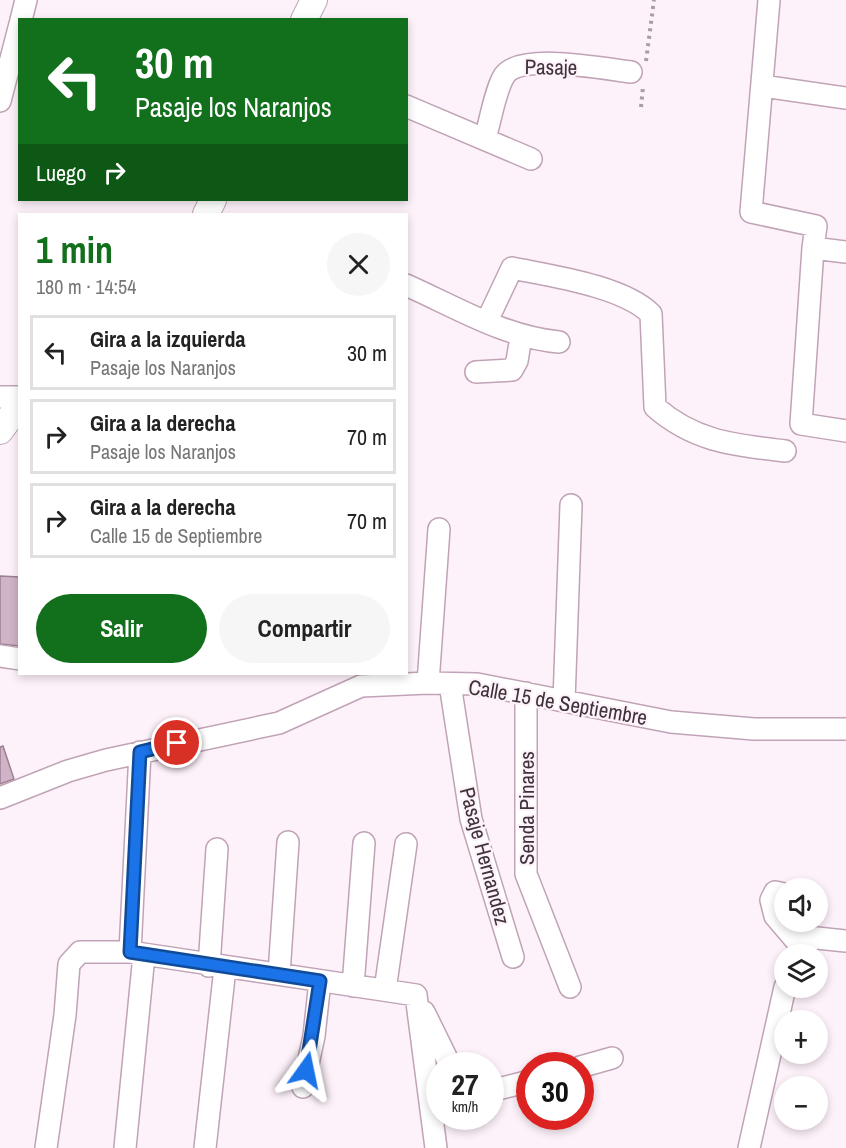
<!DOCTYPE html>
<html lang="es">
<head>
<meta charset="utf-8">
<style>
	:root { --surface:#fff; --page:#f6f6f6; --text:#222; --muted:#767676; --line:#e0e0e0; --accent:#126f1c }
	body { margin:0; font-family:"Archivo Narrow",sans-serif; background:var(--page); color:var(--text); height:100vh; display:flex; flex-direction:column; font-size:22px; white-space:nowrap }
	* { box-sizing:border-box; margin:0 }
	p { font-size:20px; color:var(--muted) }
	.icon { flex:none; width:33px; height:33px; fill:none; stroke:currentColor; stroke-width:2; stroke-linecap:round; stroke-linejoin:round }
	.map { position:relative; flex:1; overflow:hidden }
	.panel { position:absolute; left:18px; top:213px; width:390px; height:462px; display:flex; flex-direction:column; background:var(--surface); border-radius:0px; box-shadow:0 3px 9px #0003 }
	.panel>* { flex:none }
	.hud { position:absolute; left:18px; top:18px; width:390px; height:183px; border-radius:0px; box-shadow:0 3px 9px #0003; background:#126f1c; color:#fff; overflow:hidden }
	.fabs { position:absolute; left:774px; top:878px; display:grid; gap:12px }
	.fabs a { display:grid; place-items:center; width:54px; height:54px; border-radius:50%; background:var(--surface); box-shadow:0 3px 9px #0003; font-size:30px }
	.speed { position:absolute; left:426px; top:1052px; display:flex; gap:12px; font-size:30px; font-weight:700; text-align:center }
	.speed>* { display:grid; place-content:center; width:78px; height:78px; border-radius:50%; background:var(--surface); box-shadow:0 3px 9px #0003; line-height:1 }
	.speed small { font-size:15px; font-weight:400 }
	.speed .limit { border:9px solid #d22; background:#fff; color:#111 }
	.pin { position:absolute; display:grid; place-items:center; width:51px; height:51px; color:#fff; margin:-26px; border:3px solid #fff; border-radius:50%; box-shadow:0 2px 6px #0007 }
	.me { position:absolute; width:66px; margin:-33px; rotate:12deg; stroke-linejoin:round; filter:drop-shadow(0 0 4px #0008) }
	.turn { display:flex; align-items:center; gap:21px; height:126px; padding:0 18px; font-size:27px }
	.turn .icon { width:78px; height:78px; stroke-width:2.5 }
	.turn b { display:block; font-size:42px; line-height:51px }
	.then { display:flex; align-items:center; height:57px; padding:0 18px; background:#0003; gap:12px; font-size:22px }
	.round { display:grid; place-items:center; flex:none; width:63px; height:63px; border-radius:32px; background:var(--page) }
	.head { display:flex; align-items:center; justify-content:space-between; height:102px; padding:0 18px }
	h1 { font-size:36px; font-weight:700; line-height:45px; color:var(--accent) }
	.button { display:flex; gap:12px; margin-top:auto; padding:12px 18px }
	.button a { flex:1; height:69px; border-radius:36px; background:var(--accent); color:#fff; font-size:24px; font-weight:700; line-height:69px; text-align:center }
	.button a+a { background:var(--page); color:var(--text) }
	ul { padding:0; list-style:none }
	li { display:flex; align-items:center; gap:18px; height:75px; margin:0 12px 9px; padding:0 6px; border:3px solid var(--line); border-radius:0px }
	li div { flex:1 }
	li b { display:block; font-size:22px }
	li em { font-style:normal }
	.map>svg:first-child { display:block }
	.building { fill:#d0b3c6; stroke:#9b8092; stroke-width:1.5 }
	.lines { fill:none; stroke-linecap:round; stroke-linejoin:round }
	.minor-casing { stroke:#c0a3b6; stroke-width:24 }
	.tertiary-casing { stroke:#c0a3b6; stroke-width:28 }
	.path { stroke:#a99da5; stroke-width:4; stroke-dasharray:3 4.5; stroke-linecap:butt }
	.minor { stroke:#fff; stroke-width:21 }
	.tertiary { stroke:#fff; stroke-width:26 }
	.route-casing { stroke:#114b97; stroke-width:15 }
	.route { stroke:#1a73e8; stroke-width:10 }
	.labels { text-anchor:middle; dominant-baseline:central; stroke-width:4.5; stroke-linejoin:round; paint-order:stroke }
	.street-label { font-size:21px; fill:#3f333b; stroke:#fef2fa }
</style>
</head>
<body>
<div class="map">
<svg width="846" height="1148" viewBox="0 0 846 1148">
	<rect width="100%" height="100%" fill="#fef2fa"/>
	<path class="building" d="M0,576L20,577V646L0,644Z
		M3,746L14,779L0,784V747Z"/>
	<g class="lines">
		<g class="minor-casing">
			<path id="minor" d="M769,0L751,212L816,226L813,248L846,252
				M21,20L26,0
				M762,86L846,98
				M0,101L20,24
				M406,106L531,159
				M485,139C490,122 495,91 504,76C519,52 606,69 631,72
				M813,248L801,424L846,431
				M406,285C456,307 504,337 559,342
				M487,321L512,268C551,276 623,286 651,314L655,407C695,442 735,445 785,451
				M476,372L512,370L517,361L521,337
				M0,397H20
				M0,656L20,659
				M428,683L439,529
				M450,684L471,819L513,957
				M526,693V874L570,987
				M564,701L571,505
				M140,752L130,952L416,995
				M0,798L68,771L106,760L279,723L361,686L428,683L477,684L671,722L754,729H846
				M784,894L775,892L771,900L775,916L798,943
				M798,943L817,938L846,941
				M209,966L217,849
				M279,974L288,842
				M353,986L364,843
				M385,990L406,844
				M416,995L436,1148
				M424,1012L450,1065
				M580,1067L612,1058
				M303,1087L314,1036L320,981
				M490,1091L530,1081
				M46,1148L65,1015L69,964L80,952H130
				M125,1148L144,955
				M205,1148L225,968
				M749,1148L785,987"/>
		</g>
		<g class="tertiary-casing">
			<path id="tertiary" d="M304,20L314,0
				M206,214L213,200
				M0,431L20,404"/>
		</g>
		<path class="path" d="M646,61L654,0
			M641,107L643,87"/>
		<use href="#minor" class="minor"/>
		<use href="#tertiary" class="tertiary"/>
	</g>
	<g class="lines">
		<g class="route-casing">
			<path id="route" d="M177,743L140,752L130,952L320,981L306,1070"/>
		</g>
		<use href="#route" class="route"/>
	</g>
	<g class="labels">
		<g class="street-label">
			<text transform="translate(551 67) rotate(1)">Pasaje</text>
			<text transform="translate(558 702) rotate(10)">Calle 15 de Septiembre</text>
			<text transform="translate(526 808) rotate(-90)">Senda Pinares</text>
			<text transform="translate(485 856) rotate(75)">Pasaje Hernandez</text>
		</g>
	</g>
</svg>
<div class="fabs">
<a><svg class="icon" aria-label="sound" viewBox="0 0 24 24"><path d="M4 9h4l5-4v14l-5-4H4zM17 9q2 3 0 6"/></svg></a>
<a><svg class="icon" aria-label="layers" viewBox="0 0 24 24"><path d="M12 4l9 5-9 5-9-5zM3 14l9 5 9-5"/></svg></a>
<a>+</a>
<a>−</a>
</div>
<div class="speed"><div>27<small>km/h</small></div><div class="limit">30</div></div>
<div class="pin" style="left:177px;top:743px;background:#d93025"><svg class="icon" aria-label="arrive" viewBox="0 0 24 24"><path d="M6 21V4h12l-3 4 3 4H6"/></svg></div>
<svg class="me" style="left:306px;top:1070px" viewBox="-20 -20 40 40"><path d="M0-17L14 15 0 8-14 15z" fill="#1a73e8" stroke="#fff" stroke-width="4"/></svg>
<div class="hud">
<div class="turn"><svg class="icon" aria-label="left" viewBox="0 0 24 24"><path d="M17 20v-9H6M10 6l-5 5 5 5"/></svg><div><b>30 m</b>Pasaje los Naranjos</div></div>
<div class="then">Luego<svg class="icon" aria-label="right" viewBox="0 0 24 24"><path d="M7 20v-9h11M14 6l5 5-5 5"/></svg></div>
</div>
<section class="panel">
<div class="head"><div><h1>1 min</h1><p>180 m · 14:54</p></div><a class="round"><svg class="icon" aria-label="close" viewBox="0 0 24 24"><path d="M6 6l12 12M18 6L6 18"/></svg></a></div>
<ul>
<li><svg class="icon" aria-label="left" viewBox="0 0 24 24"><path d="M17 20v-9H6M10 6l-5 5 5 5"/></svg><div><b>Gira a la izquierda</b><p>Pasaje los Naranjos</p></div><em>30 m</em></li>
<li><svg class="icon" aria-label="right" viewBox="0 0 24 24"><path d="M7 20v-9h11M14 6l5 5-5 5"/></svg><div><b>Gira a la derecha</b><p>Pasaje los Naranjos</p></div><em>70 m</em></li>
<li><svg class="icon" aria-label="right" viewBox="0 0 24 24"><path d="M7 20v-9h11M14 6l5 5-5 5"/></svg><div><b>Gira a la derecha</b><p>Calle 15 de Septiembre</p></div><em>70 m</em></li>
</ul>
<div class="button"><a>Salir</a><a>Compartir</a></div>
</section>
</div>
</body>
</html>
